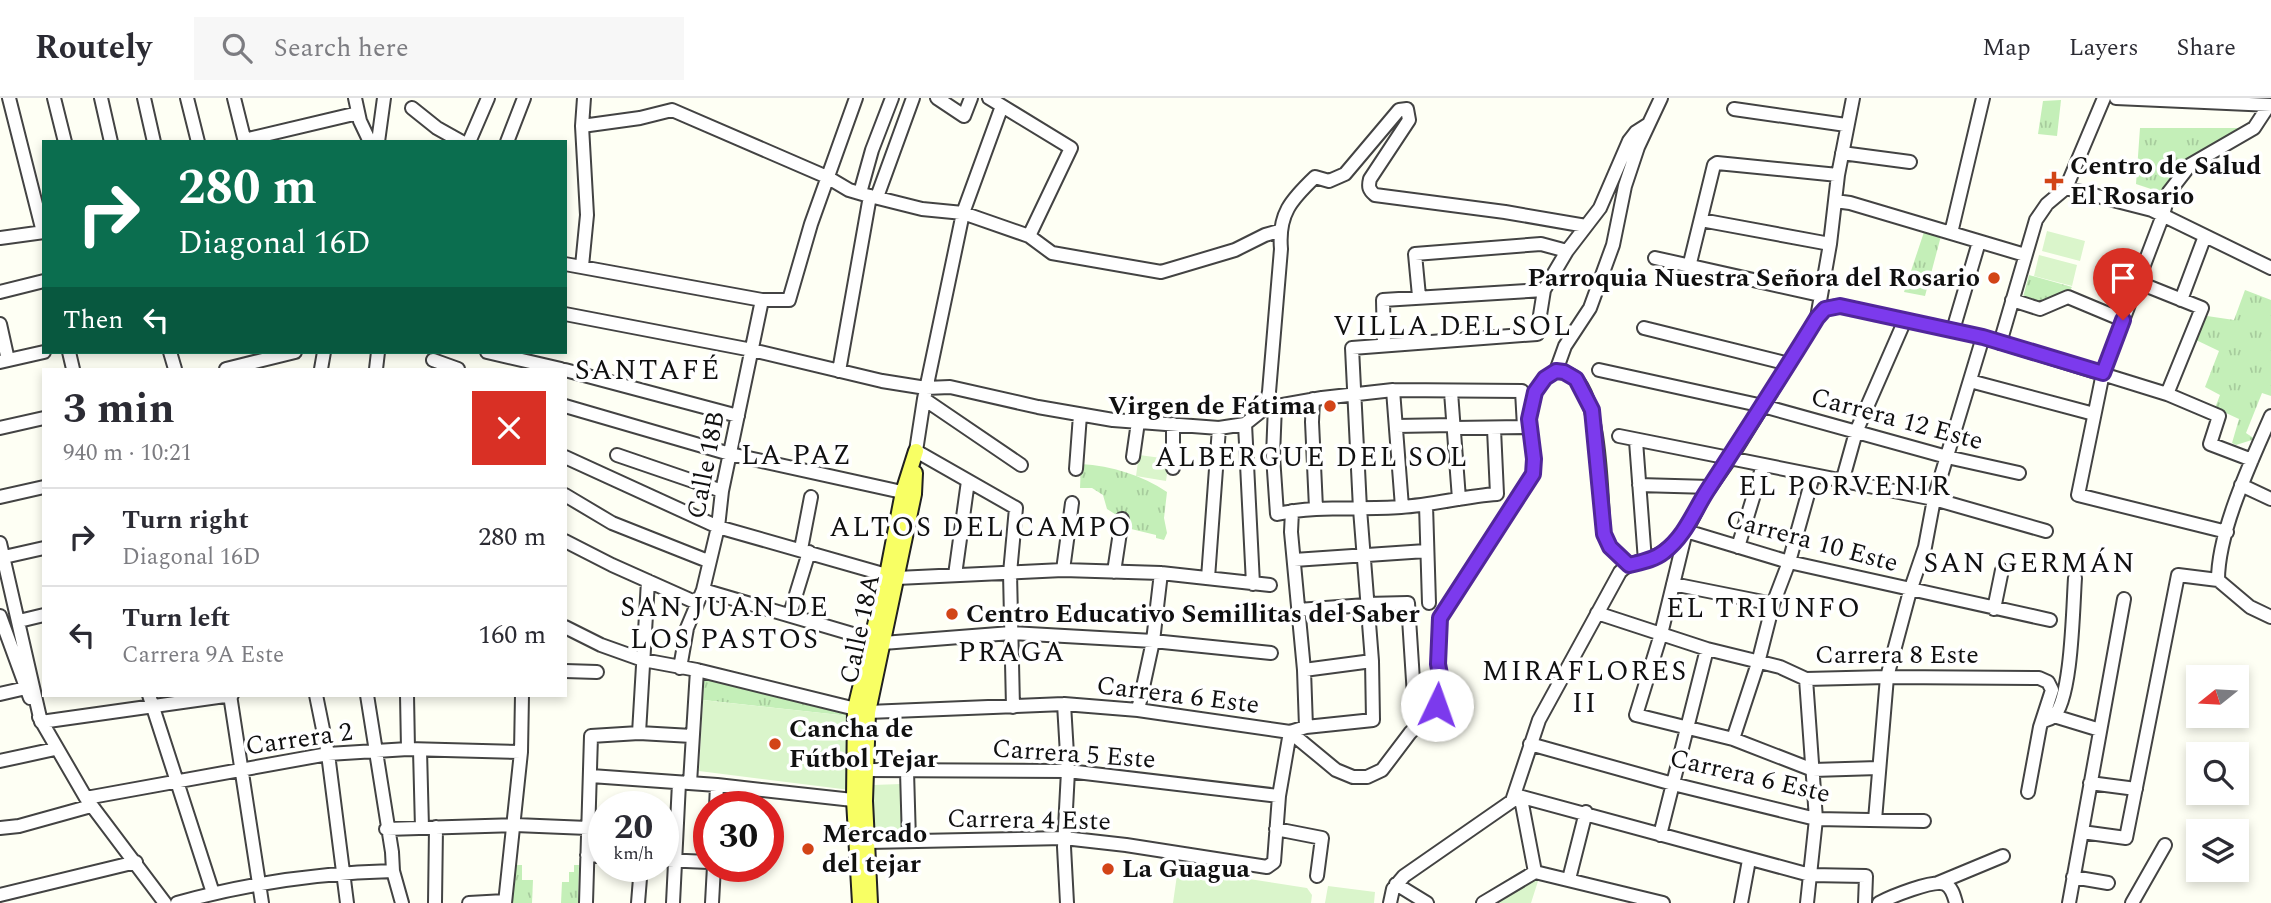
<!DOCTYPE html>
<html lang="en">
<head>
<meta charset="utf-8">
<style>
	:root { --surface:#fff; --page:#f7f7f7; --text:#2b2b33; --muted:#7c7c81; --line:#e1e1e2 }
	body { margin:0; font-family:Spectral,serif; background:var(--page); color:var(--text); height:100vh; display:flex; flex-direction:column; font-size:26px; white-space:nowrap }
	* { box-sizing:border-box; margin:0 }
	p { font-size:23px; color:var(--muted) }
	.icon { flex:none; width:38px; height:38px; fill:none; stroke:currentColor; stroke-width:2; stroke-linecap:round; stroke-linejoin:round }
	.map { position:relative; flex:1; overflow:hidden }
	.sheet { position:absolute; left:42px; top:270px; width:525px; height:329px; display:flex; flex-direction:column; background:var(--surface); border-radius:0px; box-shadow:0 4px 10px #0003 }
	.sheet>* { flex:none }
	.guide { position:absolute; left:42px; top:42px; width:525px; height:214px; border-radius:0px; box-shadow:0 4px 10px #0003; background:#0b6e4f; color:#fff; overflow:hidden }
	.needle { width:46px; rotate:252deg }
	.controls { position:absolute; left:2186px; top:567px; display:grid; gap:14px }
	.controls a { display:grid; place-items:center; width:63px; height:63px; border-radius:0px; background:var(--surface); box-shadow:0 4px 10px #0003; font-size:35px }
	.speed { position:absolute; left:588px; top:693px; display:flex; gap:14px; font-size:35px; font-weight:700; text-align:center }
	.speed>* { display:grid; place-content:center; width:91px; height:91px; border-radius:50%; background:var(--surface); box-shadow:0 4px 10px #0003; line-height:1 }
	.speed small { font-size:18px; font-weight:400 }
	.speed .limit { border:10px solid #d22; background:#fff; color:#111 }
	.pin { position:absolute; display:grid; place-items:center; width:60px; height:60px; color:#fff; margin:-72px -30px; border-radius:50% 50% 50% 0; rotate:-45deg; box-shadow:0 0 7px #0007 }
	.pin .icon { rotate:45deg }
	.me { position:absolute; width:77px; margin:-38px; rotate:3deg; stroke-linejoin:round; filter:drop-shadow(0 0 5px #0008) }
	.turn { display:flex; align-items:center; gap:24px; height:147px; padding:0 21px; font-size:32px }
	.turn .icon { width:91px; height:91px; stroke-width:2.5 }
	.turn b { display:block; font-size:49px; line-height:60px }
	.then { display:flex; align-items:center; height:66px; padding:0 21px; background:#0003; gap:14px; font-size:26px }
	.round { display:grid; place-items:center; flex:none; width:74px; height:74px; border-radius:0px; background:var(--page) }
	.headline { display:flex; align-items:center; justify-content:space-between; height:119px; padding:0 21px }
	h1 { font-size:42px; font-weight:700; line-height:52px }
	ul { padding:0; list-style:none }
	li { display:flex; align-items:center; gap:21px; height:98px; padding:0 21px; border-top:2px solid var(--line) }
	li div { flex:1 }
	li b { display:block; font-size:26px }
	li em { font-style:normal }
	header { display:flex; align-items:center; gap:42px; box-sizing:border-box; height:98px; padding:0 35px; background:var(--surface); border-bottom:2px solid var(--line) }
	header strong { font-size:33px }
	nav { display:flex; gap:38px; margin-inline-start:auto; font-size:24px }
	.search { width:490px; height:63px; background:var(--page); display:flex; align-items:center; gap:18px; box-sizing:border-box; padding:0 24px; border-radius:0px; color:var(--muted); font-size:26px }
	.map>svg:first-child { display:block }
	.grass { fill:url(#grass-tufts) }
	.pitch { fill:#daf5cb }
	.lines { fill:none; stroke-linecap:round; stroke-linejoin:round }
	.minor-casing { stroke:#434343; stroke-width:16 }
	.major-casing { stroke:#212121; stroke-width:18 }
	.minor { stroke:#fff; stroke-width:12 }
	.major { stroke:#f8ff64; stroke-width:14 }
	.route-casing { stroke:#51269a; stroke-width:18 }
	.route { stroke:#7c3aed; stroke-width:12 }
	.poi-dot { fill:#d24417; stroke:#fff; stroke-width:2.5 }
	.labels { text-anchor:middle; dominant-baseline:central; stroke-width:7; stroke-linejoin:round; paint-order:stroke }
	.poi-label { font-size:26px; font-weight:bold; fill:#101010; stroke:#fff; text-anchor:start }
	.street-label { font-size:26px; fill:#101010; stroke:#fff }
	.neighbourhood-label { font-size:28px; letter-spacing:2px; fill:#101010; stroke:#fff }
</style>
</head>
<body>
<header>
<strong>Routely</strong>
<div class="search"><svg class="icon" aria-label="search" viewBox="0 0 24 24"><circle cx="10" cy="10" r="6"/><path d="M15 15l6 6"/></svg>Search here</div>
<nav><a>Map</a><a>Layers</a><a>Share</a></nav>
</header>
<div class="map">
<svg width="2271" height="805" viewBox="0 0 2271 805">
	<defs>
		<pattern id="grass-tufts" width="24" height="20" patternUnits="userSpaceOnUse" patternTransform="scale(1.75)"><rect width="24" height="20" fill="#c4efb8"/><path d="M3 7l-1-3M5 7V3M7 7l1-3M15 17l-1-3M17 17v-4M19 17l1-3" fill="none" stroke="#a7cc9d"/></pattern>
	</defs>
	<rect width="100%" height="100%" fill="#fefff4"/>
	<path class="grass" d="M2061,2L2057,38L2038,36L2043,3Z
		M2140,30H2246L2189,63L2160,107L2150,105L2151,91L2136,86Z
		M1925,131L1941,138L1925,198L1904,194Z
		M2029,177L2072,189L2068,195L2041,209L2022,203Z
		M2245,192L2271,202V298L2262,295L2246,335L2255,341L2236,347L2232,345L2239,321L2215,310L2220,297L2205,289L2219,253L2196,242L2207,218L2234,222Z
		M1081,366C1112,368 1142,377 1167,394L1164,420L1167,435L1164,442L1156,440V437L1127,430L1126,423L1107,411L1103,397L1092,390H1080Z
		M704,577L849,615V618L703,602Z
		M514,767H522V782H533L532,805H508Z
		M574,767H579L578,805H561L562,784H569V774H574Z"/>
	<path class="pitch" d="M2047,133L2085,143L2080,163L2042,153Z
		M2039,157L2077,167L2072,188L2034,178Z
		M1139,357L1169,361L1166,383L1136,378Z
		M703,602L849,618L850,692L699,673Z
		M901,686L902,741H874L873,687Z
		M1184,771L1307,790L1312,797L1311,805H1173L1177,777Z
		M1535,778L1539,780L1531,805H1493Z
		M1328,788L1375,794L1374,805H1325Z"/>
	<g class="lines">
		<g class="minor-casing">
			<path id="minor" d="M9,0L43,134
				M54,0L65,44
				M101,0L111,44
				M144,0L154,44
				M187,0L198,44
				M234,0L245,44
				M355,0L360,23L370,44
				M937,0L964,18L971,0
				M989,0L1071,50L1029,138
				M2116,0L2271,7
				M1002,8L963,115L924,301L916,353L1016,410L1010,475L1013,609
				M412,10L437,30L462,44
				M1734,11L1846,27
				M582,28L640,20L672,12L827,79L849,92L866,97L922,111L963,115L1029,138L1052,155L1161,174L1235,152L1265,137L1279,133
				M244,42L358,15
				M378,44L384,0
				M469,44L488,0
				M507,44L524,0
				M1842,55L1910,64
				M2066,90L2152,112L2271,170
				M860,95L872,52L892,0
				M877,99L913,0
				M1835,103L1850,105L2025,157
				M1701,122L1830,146
				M1951,135L1983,0
				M0,140L44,134
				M1655,160L1820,197
				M565,166L762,202
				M582,168L587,117L582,28L584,0
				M1689,169L1714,67L1717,65L1838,77
				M2137,184L2202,210L2167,296
				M0,194L44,183
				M1419,198L1415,156L1541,146L1567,153
				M2012,202L2040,211L2068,199L2123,222
				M2181,202L2205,138
				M565,216L752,252L882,283L926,290L950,289L1038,309L1113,322L1219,330L1245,326L1265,310L1322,300L1393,292L1522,293L1524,329L1454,330
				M1817,220L1830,146L1838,77L1853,0
				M0,226L8,262
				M1644,230L1789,266
				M1953,232L1979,144
				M2000,245L2036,122L2047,106L2066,90L2104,0
				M1384,247L1383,202L1544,192
				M69,254L73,271
				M170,254L175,271
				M487,254L561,271
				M433,262L458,271
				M0,264L44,254
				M226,271L295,254
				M321,271L324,254
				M376,271L378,254
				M565,272L738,318
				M1599,272L1763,308L1947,359L2019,375
				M839,273L870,98
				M1556,273C1563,274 1571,276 1576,281C1601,307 1601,399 1604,436L1610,449L1629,467
				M1970,283L2094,316
				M1393,292L1402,409
				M1451,294L1459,401
				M924,301L1021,367
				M1313,301L1312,324L1316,410
				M1275,307L1273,358L1277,416C1317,407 1360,412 1401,409C1434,407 1465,398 1497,396L1494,331
				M565,308L730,356L911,396
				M1265,310L1269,294L1281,151C1278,116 1291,102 1315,79L1329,83L1345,76L1399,12L1407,11L1409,22L1370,81C1368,89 1369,92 1375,97L1505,114L1586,128
				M2271,318C2251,364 2218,433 2218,482L2250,509L2271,519
				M1245,326L1253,486
				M1396,328L1454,327
				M0,330L44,320
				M1619,338L1934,401L2046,433
				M1636,343L1645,463
				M617,357L722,393
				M565,359L718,429L897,480L1063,472L1161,475L1270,487
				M1133,359L1138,324
				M1173,370V326
				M1076,371L1080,317
				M1842,384L1856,334L1905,222
				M1639,387L1710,389
				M2241,387L2271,401
				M565,397L612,425L708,463
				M0,399L44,389
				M1426,407L1429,505
				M1292,413L1291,434L1304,572L1306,629
				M2227,434L2078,397L2103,275L2163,117L2169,94L2190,67L2254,30L2269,7
				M565,443L612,467L697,505
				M0,445L41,624L232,597
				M1738,449L1763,367
				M801,451L811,399
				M4,459L44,450
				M1294,462L1426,453
				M1063,472L1072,405
				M1114,474L1122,421
				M955,477L968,383
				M1208,480L1219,330
				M1673,486L1773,506
				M703,492L883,545L1011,535L1153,543L1271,555
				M1366,506L1408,505L1416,629
				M1994,511L2002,472
				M1298,512L1366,507
				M1597,515L1707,551L1780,569L1806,581L1887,579L2039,580L2048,584L2052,592L2040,629L2028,694
				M790,516L809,454
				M0,518L30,600
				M19,523L44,517
				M565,529L601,547L643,562L697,572L868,614L1064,606L1138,612L1290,634L1336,672L1353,679H1367L1382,672L1410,635L1437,607L1441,582L1438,566L1440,520L1533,376L1534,361L1529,321L1535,294L1545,280L1556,273L1565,248L1590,210L1613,147L1625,88L1638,49L1661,0
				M680,570L687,530L703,492L718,429L722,393L762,202H789L811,126L856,0
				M1304,572L1372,563
				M565,573L597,574
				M1806,581L1816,721L1807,805
				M0,596L26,590
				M149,597L213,795
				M230,597L262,805
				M316,597L328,656L347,805
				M367,597L392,754L393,773L402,805
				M407,597L408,651
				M1064,606L1068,673L1064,749L1067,805
				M1138,612L1153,543L1161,475
				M2054,618L2100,632
				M39,619L86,700L165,805
				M2043,623C2046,622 2050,621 2053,619C2072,603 2073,507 2075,480
				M1290,634L1306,629L1373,622L1372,563L1360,411L1352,250L1537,236L1544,192L1567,153L1600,110L1629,43L1636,34L1647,27
				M639,635L648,483
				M1733,641L1758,565L1773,506L1789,464L1813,378
				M1530,646L1673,686L1816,721L1924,723
				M420,652L422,730
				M0,663L55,651
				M1878,670L1813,672L1733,641L1636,617L1661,536L1686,433L1704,398L1730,361L1817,220L1825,210L1840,208L1983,239L2167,296L2219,318L2210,346L2252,362
				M865,672L1068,673L1279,698
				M907,673L909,743
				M591,678L717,687L862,703
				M690,685L697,572
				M2090,685L2136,691
				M1515,697L1810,777L1866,778L1865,805
				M1515,697L1522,706L1535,774
				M86,700L328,656L408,651L521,654
				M716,709L717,687
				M1875,722L1887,579L1910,493L1925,449L1934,401L1983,239
				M0,730L19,728L91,708
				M386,731L515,727L588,730
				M1276,731L1322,740L1317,778
				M2082,734L2126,740L2178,477L2218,482
				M1660,737L1707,551
				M867,744L1064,740L1126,747L1267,769L1274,764L1279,698L1290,634
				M587,757L604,758
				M663,762L709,764
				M1535,774L1663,805
				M2073,779L2108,785
				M1569,781L1586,714
				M1938,785L2003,758
				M1396,786L1427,805
				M0,797L136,764
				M177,805C248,785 319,775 393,773
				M435,805L436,729
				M469,805L505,803
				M505,805L521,654L522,597
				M586,805L591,638L639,635L692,638
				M638,805L641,768
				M673,805L679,685
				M712,805L714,768
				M1390,805L1393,791L1404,778L1512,703L1539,622L1620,474C1630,463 1648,463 1661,455C1670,450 1677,440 1686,433L1789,464L2050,522
				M1483,805L1535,774
				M1741,805L1749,762
				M1879,805C1890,799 1934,781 1945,786C1952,789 1954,798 1956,805
				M2069,805L2124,501
				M2132,805L2165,747"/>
		</g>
		<g class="major-casing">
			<path id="major" d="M860,805L854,702L855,611L887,477L903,394L916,353
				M870,805L865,703L868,614L914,396L915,375"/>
		</g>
		<use href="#minor" class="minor"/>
		<use href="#major" class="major"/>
	</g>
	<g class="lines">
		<g class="route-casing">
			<path id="route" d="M1437,607L1441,582L1438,566L1440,520L1533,376L1534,361L1529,321L1535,294L1545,280L1556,273L1564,274L1576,281L1592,312L1604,436L1610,449L1629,467C1641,464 1654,462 1664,454C1685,438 1693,415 1707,393C1744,336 1781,279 1817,220L1825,211L1840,208L1983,239L2103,275L2123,222"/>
		</g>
		<use href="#route" class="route"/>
	</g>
	<g class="poi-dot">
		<path d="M2050.5 72.5h7v7h7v7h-7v7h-7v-7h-7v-7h7z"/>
		<circle cx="1994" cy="180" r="7"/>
		<circle cx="1330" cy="308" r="7"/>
		<circle cx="952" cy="516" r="7"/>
		<circle cx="775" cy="646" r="7"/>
		<circle cx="808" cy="751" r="7"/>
		<circle cx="1108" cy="771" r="7"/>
	</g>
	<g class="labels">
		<g class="poi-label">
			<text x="2070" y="68">Centro de Salud<tspan x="2070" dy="30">El Rosario</tspan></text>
			<text x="1980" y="180" text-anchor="end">Parroquia Nuestra Señora del Rosario</text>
			<text x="1316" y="308" text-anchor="end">Virgen de Fátima</text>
			<text x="966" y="516">Centro Educativo Semillitas del Saber</text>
			<text x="789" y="631">Cancha de<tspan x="789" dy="30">Fútbol Tejar</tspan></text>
			<text x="822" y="736">Mercado<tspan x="822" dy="30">del tejar</tspan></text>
			<text x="1122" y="771">La Guagua</text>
		</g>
		<g class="street-label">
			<text transform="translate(1897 321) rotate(15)">Carrera 12 Este</text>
			<text transform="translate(706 367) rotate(-79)">Calle 18B</text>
			<text transform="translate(1812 443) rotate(15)">Carrera 10 Este</text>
			<text transform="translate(860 531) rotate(-78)">Calle 18A</text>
			<text x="1897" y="557">Carrera 8 Este</text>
			<text transform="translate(1178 597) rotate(7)">Carrera 6 Este</text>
			<text transform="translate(299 641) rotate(-8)">Carrera 2</text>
			<text transform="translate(1074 656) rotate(4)">Carrera 5 Este</text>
			<text transform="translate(1750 678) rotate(13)">Carrera 6 Este</text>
			<text transform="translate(1029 722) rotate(1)">Carrera 4 Este</text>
		</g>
		<g class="neighbourhood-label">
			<text x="1453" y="228">VILLA DEL SOL</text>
			<text x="648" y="272">SANTAFÉ</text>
			<text x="797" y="357">LA PAZ</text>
			<text x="1312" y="359">ALBERGUE DEL SOL</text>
			<text x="1845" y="388">EL PORVENIR</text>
			<text x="981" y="429">ALTOS DEL CAMPO</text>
			<text x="2030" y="465">SAN GERMÁN</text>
			<text x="725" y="509">SAN JUAN DE<tspan x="725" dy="32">LOS PASTOS</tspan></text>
			<text x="1764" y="510">EL TRIUNFO</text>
			<text x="1012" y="554">PRAGA</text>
			<text x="1585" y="573">MIRAFLORES<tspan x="1585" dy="32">II</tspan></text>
		</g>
	</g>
</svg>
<div class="controls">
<a><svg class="needle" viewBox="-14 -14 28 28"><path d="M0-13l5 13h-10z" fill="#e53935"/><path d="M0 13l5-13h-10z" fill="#7c7c81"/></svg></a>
<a><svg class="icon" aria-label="search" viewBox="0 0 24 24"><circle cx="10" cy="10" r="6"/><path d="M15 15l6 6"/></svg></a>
<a><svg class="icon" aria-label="layers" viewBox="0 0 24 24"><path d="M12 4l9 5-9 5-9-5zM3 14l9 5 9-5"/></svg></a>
</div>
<div class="speed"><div>20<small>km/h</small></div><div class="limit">30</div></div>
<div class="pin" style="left:2123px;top:222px;background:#d93025"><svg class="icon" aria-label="arrive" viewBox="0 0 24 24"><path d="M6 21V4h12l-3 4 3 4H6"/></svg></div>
<svg class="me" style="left:1437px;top:607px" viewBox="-20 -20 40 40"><circle r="19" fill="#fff"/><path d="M0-13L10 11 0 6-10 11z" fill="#7c3aed"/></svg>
<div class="guide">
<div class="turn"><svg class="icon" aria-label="right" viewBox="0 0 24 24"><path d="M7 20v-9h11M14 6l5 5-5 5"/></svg><div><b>280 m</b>Diagonal 16D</div></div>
<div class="then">Then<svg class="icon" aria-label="left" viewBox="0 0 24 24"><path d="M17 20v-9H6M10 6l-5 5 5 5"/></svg></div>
</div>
<section class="sheet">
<div class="headline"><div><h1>3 min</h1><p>940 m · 10:21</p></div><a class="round" style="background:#d93025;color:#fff"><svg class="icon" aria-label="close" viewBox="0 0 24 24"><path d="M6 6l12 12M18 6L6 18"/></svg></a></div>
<ul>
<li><svg class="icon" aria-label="right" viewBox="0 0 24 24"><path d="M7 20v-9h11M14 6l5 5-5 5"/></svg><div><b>Turn right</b><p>Diagonal 16D</p></div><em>280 m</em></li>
<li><svg class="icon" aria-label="left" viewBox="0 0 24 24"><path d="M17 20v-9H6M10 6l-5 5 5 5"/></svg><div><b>Turn left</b><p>Carrera 9A Este</p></div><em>160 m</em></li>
</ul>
</section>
</div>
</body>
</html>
